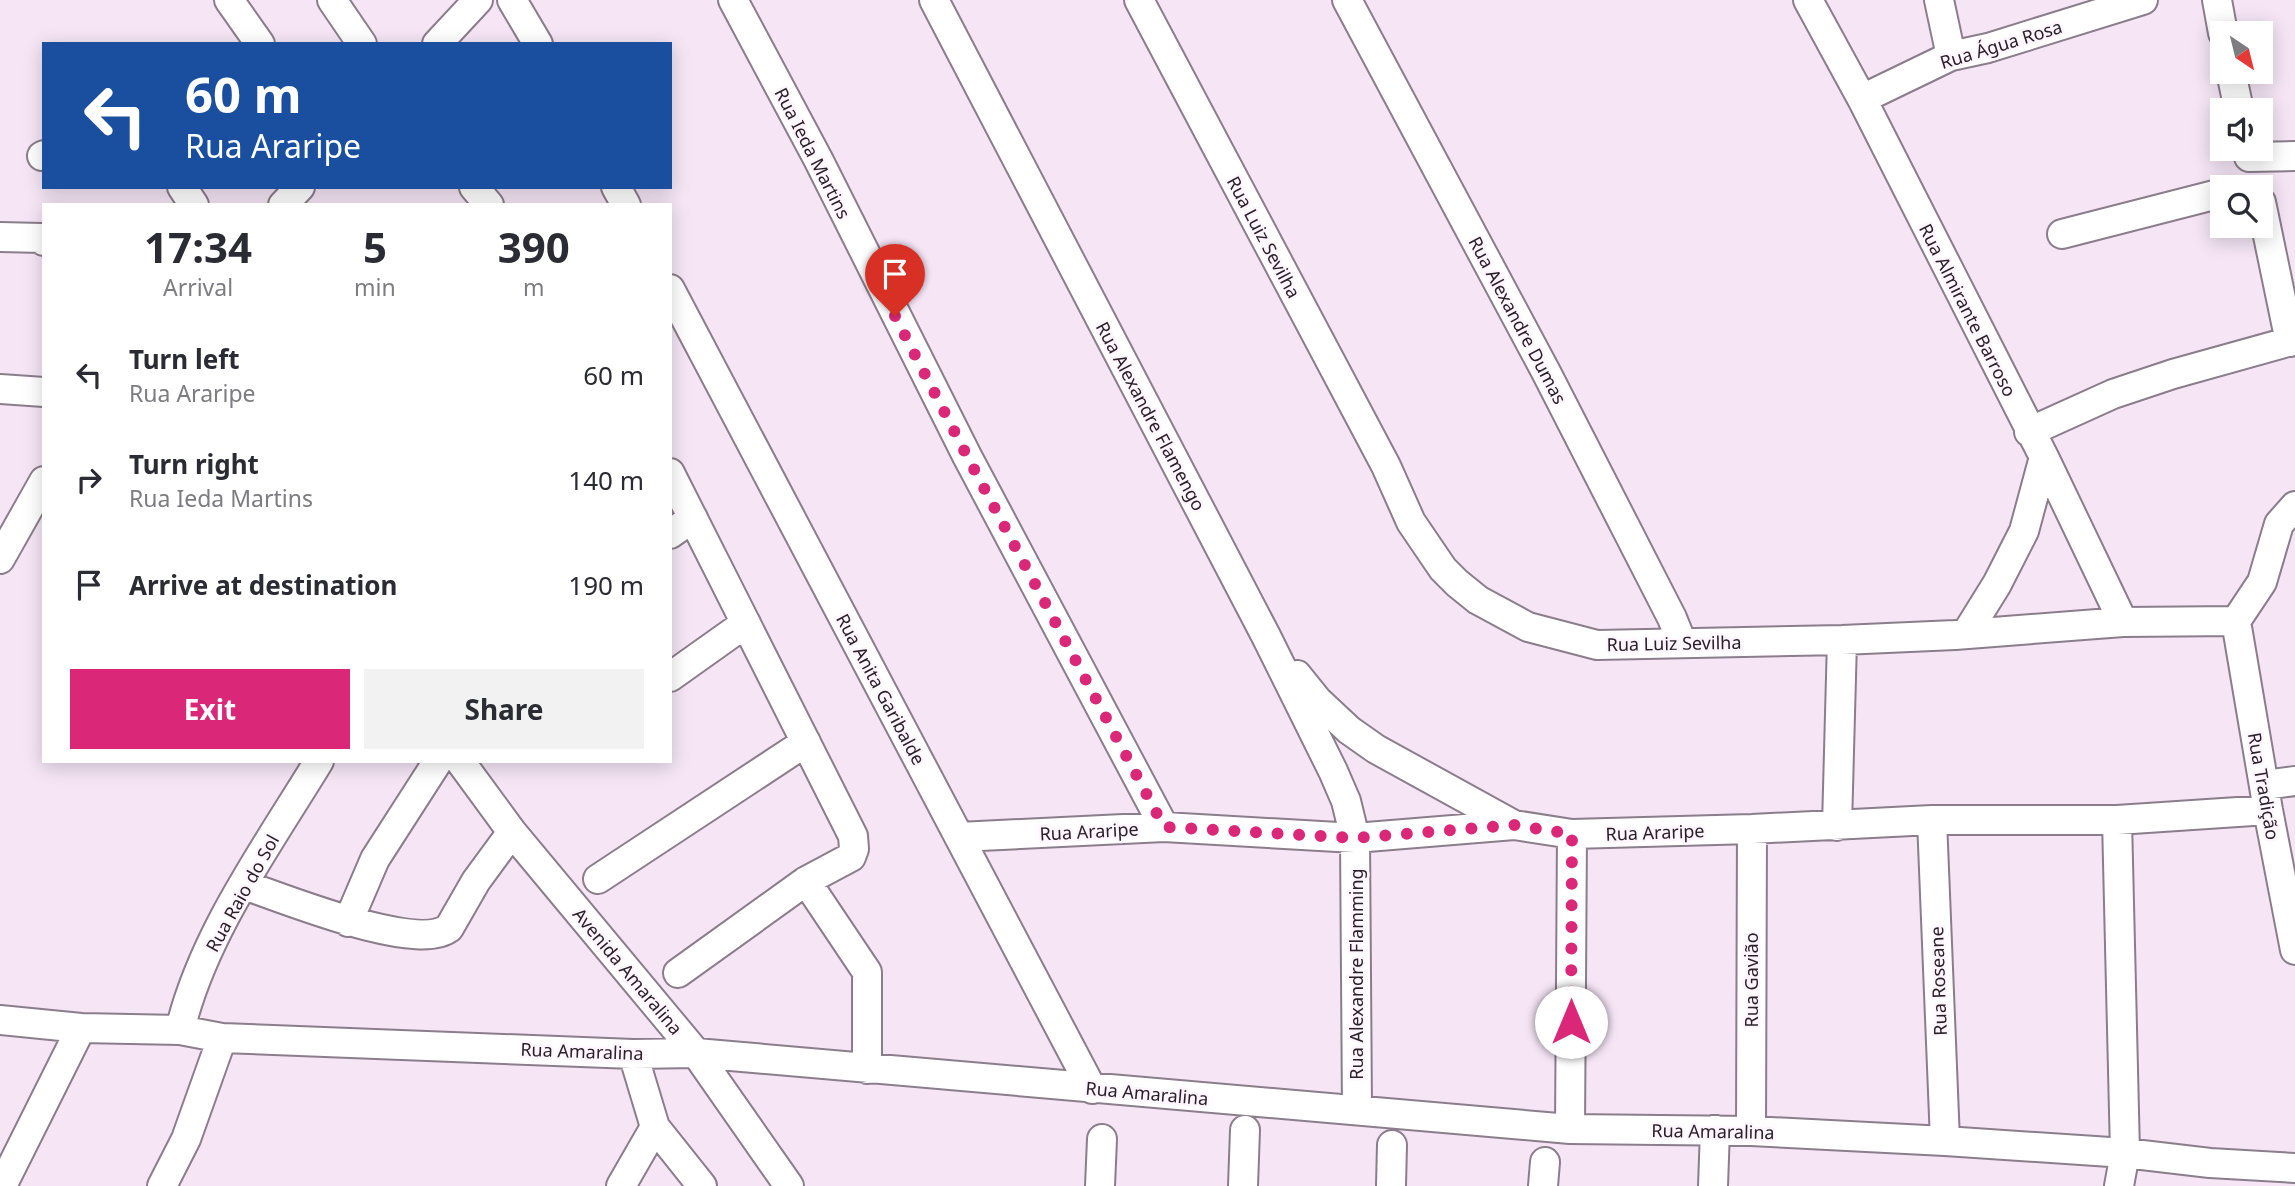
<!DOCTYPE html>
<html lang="en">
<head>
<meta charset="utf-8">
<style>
	:root { --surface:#fff; --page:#f2f2f3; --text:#2b2b33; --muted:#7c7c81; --accent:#db2777 }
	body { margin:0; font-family:"Noto Sans",sans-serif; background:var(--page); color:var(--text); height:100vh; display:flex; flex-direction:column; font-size:26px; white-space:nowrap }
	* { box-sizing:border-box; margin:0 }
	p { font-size:23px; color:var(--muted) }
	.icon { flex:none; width:38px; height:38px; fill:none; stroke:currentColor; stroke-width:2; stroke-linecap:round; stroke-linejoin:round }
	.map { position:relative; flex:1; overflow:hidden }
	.sheet { position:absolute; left:42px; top:203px; width:630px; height:560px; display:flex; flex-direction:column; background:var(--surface); border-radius:0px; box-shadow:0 4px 18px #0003 }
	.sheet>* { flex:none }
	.guide { position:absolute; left:42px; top:42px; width:630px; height:147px; border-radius:0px; box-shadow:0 4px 18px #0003; background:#1a4fa0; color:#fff; overflow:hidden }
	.needle { width:46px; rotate:145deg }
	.controls { position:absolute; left:2210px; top:21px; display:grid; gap:14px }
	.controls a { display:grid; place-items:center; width:63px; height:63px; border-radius:0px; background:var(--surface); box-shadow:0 4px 18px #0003; font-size:35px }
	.pin { position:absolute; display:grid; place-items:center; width:60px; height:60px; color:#fff; margin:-72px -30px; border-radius:50% 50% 50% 0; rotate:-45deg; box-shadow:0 0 7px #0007 }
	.pin .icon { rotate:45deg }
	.me { position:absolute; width:77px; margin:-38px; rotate:0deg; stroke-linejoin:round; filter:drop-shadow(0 0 5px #0008) }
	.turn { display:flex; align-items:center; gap:24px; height:147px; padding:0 28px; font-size:32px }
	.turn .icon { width:91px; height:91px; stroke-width:2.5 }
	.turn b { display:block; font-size:49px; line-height:60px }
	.eta { display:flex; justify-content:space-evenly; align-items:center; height:119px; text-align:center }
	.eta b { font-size:42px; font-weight:700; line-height:49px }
	.action { display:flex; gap:14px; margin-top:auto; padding:14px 28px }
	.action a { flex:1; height:80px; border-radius:0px; background:var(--accent); color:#fff; font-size:28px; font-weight:700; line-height:80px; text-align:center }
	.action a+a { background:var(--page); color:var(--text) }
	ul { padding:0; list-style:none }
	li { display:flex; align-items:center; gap:21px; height:105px; padding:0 28px }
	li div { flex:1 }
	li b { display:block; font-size:26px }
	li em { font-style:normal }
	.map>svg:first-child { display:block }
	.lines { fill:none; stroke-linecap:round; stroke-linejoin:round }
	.minor-casing { stroke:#8b7d8b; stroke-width:32 }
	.minor { stroke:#fff; stroke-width:28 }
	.route { stroke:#db2777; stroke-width:12; stroke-dasharray:0 21.6 }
	.labels { text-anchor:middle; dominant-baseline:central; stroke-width:5; stroke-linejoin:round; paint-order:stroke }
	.street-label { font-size:18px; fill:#282227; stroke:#fff5fe }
</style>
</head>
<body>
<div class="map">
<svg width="2295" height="1186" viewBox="0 0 2295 1186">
	<rect width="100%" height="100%" fill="#f5e5f5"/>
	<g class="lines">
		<g class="minor-casing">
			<path id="minor" d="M229,0L260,44
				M332,0L362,44
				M512,0L538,44
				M733,0L818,159L967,456L1164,827
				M934,0L1266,636L1333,771L1346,801L1355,838L1357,1110
				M1139,0L1386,466L1411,522L1443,569L1457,583L1478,600L1528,627L1597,645L1842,640L1955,635L2123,622L2236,621
				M1347,0L1546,372L1672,618L1682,643
				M1808,0L1862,99L2044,457L2123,622
				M1939,0L1951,56
				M2217,0L2223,33
				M437,44L478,0
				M2231,72L2239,110
				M1862,99L1951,56L1988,48L2143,0
				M42,156L44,155
				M2249,157L2295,156
				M182,187L194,205
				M474,187L489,205
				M616,187L626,205
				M2261,202L2290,342
				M283,205L300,187
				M2062,234L2222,193
				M0,237L42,238L44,241
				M670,289L1092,1089
				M0,389L44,392
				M2029,432L2113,394L2173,374L2295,340
				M670,473L853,836L854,849L851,857L806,881L678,973
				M670,534L693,518
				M0,559L44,481
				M2236,621L2268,810L2295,950
				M2236,621L2262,582L2279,524L2295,506
				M1966,634L1997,584L2024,531L2044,457
				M1297,675L1318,701L1349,730L1376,749L1514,825
				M670,677L746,623
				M460,761L512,832L696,1053L789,1186
				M2264,785L2295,781
				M1932,820L1945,1141
				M2117,820L2125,1153L2119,1186
				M1837,826L1842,640
				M959,837L1164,827L1355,838L1514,825L1572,834L1752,829L1932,820H2117L2268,810
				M598,879L806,742
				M806,881L867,972V1069
				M244,885C283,898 416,953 449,928L476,881L512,832
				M348,922L375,859L438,761
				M0,1020L81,1028L180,1030L222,1038L633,1054L696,1053L1570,1129L1751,1131L1945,1141L2125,1153L2210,1163L2295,1168
				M180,1030C203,934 268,845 319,761
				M633,1054L655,1127L702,1186
				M1570,1129L1572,834
				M1751,1131L1752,829
				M2,1186L81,1028
				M162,1186L186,1139L222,1038
				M621,1186L655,1127
				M1100,1186L1102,1139
				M1243,1186L1245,1130
				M1391,1186L1392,1145
				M1543,1186L1545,1162
				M1713,1186L1715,1130"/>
		</g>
		<use href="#minor" class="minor"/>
	</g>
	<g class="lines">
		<path class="route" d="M895,316L967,456L1164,827L1355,838L1514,825L1572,834L1571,1022"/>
	</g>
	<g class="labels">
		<g class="street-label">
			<text transform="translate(2001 44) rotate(-17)">Rua Água Rosa</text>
			<text transform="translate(813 153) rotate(63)">Rua Ieda Martins</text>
			<text transform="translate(1264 237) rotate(62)">Rua Luiz Sevilha</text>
			<text transform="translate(1968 310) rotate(63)">Rua Almirante Barroso</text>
			<text transform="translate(1518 320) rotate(62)">Rua Alexandre Dumas</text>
			<text transform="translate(1151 416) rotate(62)">Rua Alexandre Flamengo</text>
			<text transform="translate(1674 643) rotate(-1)">Rua Luiz Sevilha</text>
			<text transform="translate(881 689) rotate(62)">Rua Anita Garibalde</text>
			<text transform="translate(2264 786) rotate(80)">Rua Tradição</text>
			<text transform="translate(1089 831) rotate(-3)">Rua Araripe</text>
			<text transform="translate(1655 832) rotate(-2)">Rua Araripe</text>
			<text transform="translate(242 893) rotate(-61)">Rua Raio do Sol</text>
			<text transform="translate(628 971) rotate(50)">Avenida Amaralina</text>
			<text transform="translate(1356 974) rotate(-90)">Rua Alexandre Flamming</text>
			<text transform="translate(1751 980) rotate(-90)">Rua Gavião</text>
			<text transform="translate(1938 981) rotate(-92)">Rua Roseane</text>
			<text transform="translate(582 1051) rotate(2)">Rua Amaralina</text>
			<text transform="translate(1147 1093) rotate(5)">Rua Amaralina</text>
			<text transform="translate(1713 1131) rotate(1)">Rua Amaralina</text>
		</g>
	</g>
</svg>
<div class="controls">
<a><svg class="needle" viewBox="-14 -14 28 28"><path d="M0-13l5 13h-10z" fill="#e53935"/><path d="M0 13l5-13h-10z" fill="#7c7c81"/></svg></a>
<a><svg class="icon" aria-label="sound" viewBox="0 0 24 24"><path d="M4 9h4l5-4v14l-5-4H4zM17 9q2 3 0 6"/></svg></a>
<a><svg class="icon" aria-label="search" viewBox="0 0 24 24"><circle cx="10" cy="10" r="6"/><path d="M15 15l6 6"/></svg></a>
</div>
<div class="pin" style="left:895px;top:316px;background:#d93025"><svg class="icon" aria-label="arrive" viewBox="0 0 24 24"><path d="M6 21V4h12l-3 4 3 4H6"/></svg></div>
<svg class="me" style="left:1571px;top:1022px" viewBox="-20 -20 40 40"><circle r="19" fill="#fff"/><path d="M0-13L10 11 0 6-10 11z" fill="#db2777"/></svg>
<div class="guide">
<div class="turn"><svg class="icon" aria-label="left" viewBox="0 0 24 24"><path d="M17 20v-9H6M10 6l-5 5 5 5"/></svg><div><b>60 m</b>Rua Araripe</div></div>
</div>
<section class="sheet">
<div class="eta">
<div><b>17:34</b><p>Arrival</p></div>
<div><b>5</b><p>min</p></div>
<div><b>390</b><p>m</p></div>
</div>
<ul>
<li><svg class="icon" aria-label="left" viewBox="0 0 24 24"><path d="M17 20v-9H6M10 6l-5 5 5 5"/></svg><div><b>Turn left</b><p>Rua Araripe</p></div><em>60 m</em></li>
<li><svg class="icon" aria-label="right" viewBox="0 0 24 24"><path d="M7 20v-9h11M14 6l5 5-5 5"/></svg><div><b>Turn right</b><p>Rua Ieda Martins</p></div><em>140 m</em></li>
<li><svg class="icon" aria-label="arrive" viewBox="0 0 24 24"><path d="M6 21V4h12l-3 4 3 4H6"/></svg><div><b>Arrive at destination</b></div><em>190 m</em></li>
</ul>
<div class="action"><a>Exit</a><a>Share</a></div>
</section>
</div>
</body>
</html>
